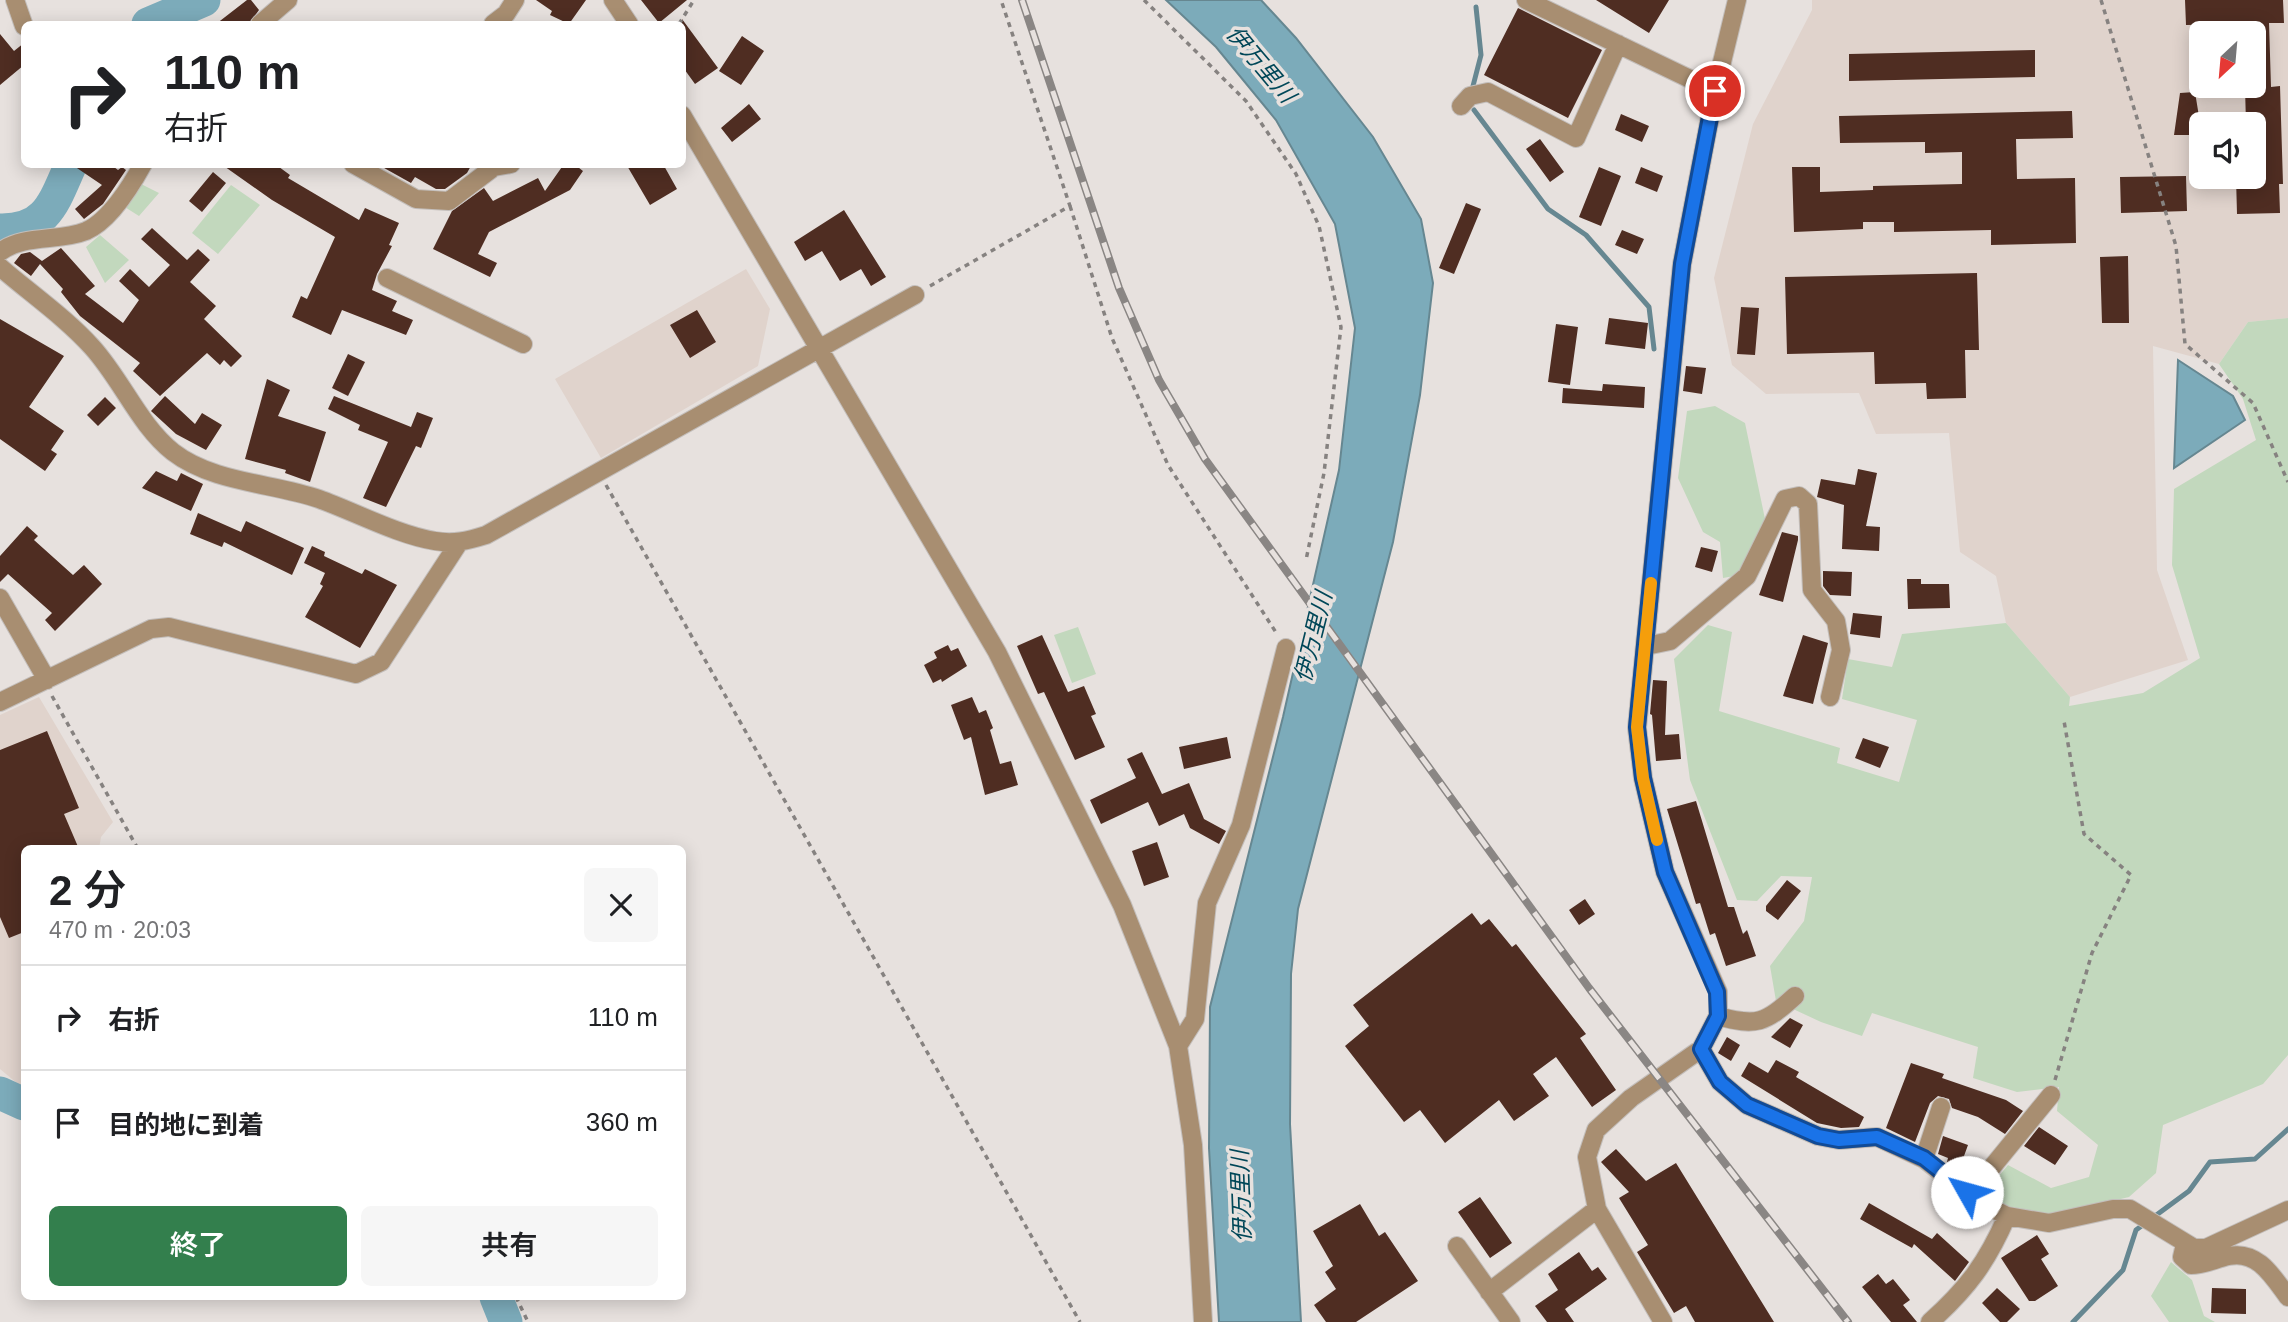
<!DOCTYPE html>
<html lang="ja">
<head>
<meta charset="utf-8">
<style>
	:root { --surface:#fff; --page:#f6f6f6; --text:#202124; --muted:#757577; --line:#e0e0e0; --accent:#337f4d }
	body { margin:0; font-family:Helvetica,"Noto Sans JP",sans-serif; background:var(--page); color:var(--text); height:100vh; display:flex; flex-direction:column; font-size:26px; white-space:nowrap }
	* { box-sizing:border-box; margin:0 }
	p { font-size:23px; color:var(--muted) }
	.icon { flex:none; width:38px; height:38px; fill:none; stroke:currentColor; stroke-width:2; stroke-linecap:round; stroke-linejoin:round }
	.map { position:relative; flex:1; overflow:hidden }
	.side { position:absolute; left:21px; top:845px; width:665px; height:455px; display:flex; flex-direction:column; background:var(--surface); border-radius:10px; box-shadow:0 4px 18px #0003 }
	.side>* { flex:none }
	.hud { position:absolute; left:21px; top:21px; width:665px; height:147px; border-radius:10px; box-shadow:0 4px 18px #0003; background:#fff; color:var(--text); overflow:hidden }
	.needle { width:46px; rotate:206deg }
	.fabs { position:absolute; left:2189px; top:21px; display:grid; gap:14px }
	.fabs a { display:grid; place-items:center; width:77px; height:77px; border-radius:10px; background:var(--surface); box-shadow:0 4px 18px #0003; font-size:35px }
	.pin { position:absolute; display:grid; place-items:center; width:60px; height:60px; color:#fff; margin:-30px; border:4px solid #fff; border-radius:50%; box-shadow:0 2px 7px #0007 }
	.me { position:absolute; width:77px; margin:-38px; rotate:308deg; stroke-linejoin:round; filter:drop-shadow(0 0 5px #0008) }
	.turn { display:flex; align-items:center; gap:24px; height:147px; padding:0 28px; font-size:32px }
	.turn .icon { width:91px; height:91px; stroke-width:2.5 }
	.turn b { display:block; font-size:49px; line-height:60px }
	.round { display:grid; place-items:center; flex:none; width:74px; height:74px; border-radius:10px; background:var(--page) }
	.headline { display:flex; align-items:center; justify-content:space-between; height:119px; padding:0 28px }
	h1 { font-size:42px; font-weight:600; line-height:52px }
	.primary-button { display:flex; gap:14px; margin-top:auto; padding:14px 28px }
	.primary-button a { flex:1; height:80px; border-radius:10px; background:var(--accent); color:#fff; font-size:28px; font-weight:600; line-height:80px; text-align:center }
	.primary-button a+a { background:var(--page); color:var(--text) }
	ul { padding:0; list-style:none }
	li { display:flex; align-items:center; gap:21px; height:105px; padding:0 28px; border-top:2px solid var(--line) }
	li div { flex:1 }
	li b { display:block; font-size:26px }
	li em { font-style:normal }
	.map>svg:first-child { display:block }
	.built { fill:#e0d3cc; fill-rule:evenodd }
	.green { fill:#c2d8bd }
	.water { fill:#7cabba; stroke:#668791; stroke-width:2 }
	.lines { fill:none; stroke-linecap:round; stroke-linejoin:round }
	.stream { stroke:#668791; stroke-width:5 }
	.river { stroke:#7cabba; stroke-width:33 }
	.building { fill:#4f2d22 }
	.minor-casing { stroke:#c3bebb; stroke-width:20 }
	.path { stroke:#868280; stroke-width:3.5; stroke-dasharray:5 5; stroke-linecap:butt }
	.minor { stroke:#a88e71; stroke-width:18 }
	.rail-casing { stroke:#8a8684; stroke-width:8 }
	.rail { stroke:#e7e1de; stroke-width:5; stroke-dasharray:16; stroke-linecap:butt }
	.route-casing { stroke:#114b97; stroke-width:18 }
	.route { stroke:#1a73e8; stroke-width:12 }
	.slow { stroke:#f59e0b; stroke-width:12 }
	.labels { text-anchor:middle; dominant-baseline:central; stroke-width:7; stroke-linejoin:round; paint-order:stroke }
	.water-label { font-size:23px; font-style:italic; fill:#004758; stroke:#e7e1de }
</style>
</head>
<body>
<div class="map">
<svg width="2288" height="1322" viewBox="0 0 2288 1322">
	<rect width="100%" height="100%" fill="#e7e1de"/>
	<path class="built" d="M1812,0H2288V318L2248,322L2219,364L2153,346L2157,570L2188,660L2070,697L2006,623L1996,576L1960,552L1949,433L1876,434L1859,393L1766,394L1732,365L1714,278L1753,124L1812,10ZM2202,33H2254V86H2202ZM2202,124H2254V177H2202Z
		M746,269L770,309L758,366L601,458L555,379Z
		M39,697L113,822L101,837L99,849H24V1089L0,1069V715Z"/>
	<path class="green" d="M139,183L159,193L139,216L120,204Z
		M231,185L260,205L218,254L192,233Z
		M100,235L129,260L105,283L86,247Z
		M2288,318V1055L2263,1084L2163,1125L2156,1173L2129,1197L2053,1215L2005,1206L1988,1189L2008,1165L2051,1188L2089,1177L2098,1145L2057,1111L2059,1087L2017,1092L1973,1078L1978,1047L1872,1013L1862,1036L1821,1022L1776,1001L1770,966L1804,921L1812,877L1781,876L1757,901L1737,900L1690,780L1674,659L1708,625L1732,632L1719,711L1840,748L1837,763L1899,782L1917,720L1842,699L1848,659L1892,667L1902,634L2006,623L2070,697L2069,706L2143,693L2200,658L2172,565L2174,489L2256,440L2243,399L2219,364L2248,322Z
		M1715,406L1745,423L1765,519L1740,575L1723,578L1720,542L1703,532L1678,478L1687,411Z
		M1078,627L1096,674L1072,683L1054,635Z
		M2171,1262L2192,1280L2204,1316L2215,1322H2169L2151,1296Z"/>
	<path class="water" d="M1166,0H1261L1296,38L1373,137L1421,219L1433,283L1420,395L1393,542L1298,909L1291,974L1290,1124L1301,1322H1219L1209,1148L1210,1007L1283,717L1339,470L1355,328L1335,224L1276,120L1216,47Z
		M2178,360L2233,396L2245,420L2174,468Z"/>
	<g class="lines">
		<path class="stream" d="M1473,86L1481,55L1476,7
			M1474,110L1548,209L1586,235L1649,307L1654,349
			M2073,1322L2123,1270L2136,1230L2189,1191L2210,1162L2255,1159L2288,1129"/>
		<path class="river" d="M148,24L204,0
			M0,230C47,231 54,202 71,164
			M0,1093L24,1104
			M496,1297L506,1322"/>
	</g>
	<path class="building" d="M247,0H251L259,10L249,24H216Z
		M536,0H586L569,24L550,15L552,11Z
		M641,0H687L659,23Z
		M1596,0H1669L1649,33Z
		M2185,0H2283L2284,23H2269L2271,87L2280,86L2283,184H2279L2280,213L2237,214L2236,177H2254V124H2246L2245,87H2254V33H2242V24L2186,25Z
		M1518,8L1602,50L1568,118L1484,75Z
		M682,19L718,68L695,84L682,66Z
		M0,34L14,51L24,43V65L0,85Z
		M742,36L764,51L741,85L719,71Z
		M2035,50V77L1849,81V54Z
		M2195,92L2202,135H2174L2180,93Z
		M749,104L761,119L732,142L721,128Z
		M2072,111L2073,138L2016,139L2017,179L2075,178L2076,243L1991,245V230L1894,232V222H1863V229L1794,232L1792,167H1820V192L1873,190V186L1962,184V152L1925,153V142L1840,143L1839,116Z
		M1621,114L1649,126L1642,142L1615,130Z
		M1540,139L1564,172L1550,182L1526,149Z
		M71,164H110L118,170L122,167L126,170L103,204L84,219L75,209L102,185Z
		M221,164H275L290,175L288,178L359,220L365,208L399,223L389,245L392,246L377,274L372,290L397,301L392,311L413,320L406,335L342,310L331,335L292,317L301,296L307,299L335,237L272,200Z
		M377,164H472L467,173L445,189H436L415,177L411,183Z
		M564,164H574L583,171L570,190L489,232L478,254L497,263L490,277L433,249L452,211L484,188L493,201L538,178L545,191Z
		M626,164H663L677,189L650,205Z
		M1599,167L1621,176L1601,226L1579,217Z
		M1641,167L1663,176L1657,192L1635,183Z
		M213,172L226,183L202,212L189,201Z
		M2186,176L2187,211L2121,213L2120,177Z
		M1466,203L1481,209L1454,274L1439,268Z
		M844,210L886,277L871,286L861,269L840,281L822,251L805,261L794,242Z
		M152,228L187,260L198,249L210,260L190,282L216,306L204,319L242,356L231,367L224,360L220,365L207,353L160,396L133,371L140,363L80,316L61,292L63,289L40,264L31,276L14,263L21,254L30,252L42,261L61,248L95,286L85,294L123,323L139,300L119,281L130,269L149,287L170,265L141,239Z
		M1622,230L1644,239L1637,254L1615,245Z
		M2128,256L2129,323H2102L2100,257Z
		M1977,273L1979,350H1965L1966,398L1927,399L1926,383L1875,384L1874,352L1787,354L1785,277Z
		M1741,307L1759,308L1755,355L1737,354Z
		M697,310L716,342L690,358L670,325Z
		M1609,318L1648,323L1645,349L1605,344Z
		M0,319L64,356L29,407L64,431L51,450L57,454L45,471L0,439Z
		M1556,324L1578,327L1570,385L1548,382Z
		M348,354L365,362L348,396L332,388Z
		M1686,366L1706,368L1702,394L1683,391Z
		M267,379L290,390L278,416L326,432L310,482L285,473L286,470L245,459Z
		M1603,384L1645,387L1644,408L1562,403L1563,388L1602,391Z
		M165,396L195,424L202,413L222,425L206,450L176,434L151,411Z
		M334,396L411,427L417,412L433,418L421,448L416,446L386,507L363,498L388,442L358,430L360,425L328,409Z
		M105,397L116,408L98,426L87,415Z
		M1858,469L1877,473L1866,526L1880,527L1879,551L1842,549L1844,505L1817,497L1821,479L1855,485Z
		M156,471L177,481L181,473L203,484L191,511L142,488Z
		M198,513L241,532L246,521L304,548L292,575L224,542L222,547L190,534Z
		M27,526L38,536L34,540L73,575L84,565L102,584L55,631L45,620L52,613L8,574L0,582V556Z
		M1782,532L1798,536V540L1783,602L1759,595Z
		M312,546L325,552L324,556L362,574L365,569L397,585L360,648L305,617L323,586L320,584L325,573L304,563Z
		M1701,547L1718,551L1712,572L1695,567Z
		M1823,571L1852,572L1851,596L1830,595L1823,586Z
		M1907,579H1921V584H1949L1950,608L1908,609Z
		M1853,613L1882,616L1880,638L1850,634Z
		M1042,635L1068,692L1084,686L1096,714L1091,716L1105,747L1075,760L1044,692L1038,694L1017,646Z
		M1803,635L1828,643L1813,704L1783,696Z
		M948,645L951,651L958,648L967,666L942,682L941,679L933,683L924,665L937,658L934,652Z
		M1653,680L1667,681L1665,735L1679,734L1681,759L1656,761L1652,715L1650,714Z
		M972,697L979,713L986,710L993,728L990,730L1000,764L1011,761L1018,785L985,795L971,737L964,740L951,705Z
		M47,731L79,808L64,814L79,849H24V932L9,938L0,917V750Z
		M1227,737L1231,758L1184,769L1179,747Z
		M1863,738L1889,747L1880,768L1855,758Z
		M1142,752L1162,794L1189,783L1204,819L1226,831L1219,844L1190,828L1184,814L1159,826L1148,802L1101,824L1090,800L1136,778L1127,759Z
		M1696,801L1728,907H1734L1743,934L1747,930L1756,956L1726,966L1715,933L1710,935L1700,903L1696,904L1667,809Z
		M1157,842L1169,877L1144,886L1132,851Z
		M1787,880L1801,891L1778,920L1766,911V906Z
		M1585,899L1595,914L1579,925L1569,910Z
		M1472,913L1481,925L1489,919L1512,947L1516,944L1586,1034L1580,1038L1616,1090L1592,1107L1556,1057L1533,1074L1549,1096L1514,1121L1499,1100L1445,1143L1420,1110L1404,1122L1345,1046L1369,1026L1353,1005Z
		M1790,1018L1803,1025L1790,1048L1771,1037Z
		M1727,1037L1740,1045L1731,1061L1718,1053Z
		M1776,1060L1799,1072L1796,1077L1864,1117L1859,1127L1841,1128L1817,1123L1741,1076L1749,1062L1768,1073Z
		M1911,1063L1944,1074L1942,1078L2006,1100L2023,1111L2005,1134L1978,1117L1952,1108L1949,1099L1938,1096L1930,1103L1915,1142L1886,1128Z
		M2039,1127L2068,1146L2055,1165L2024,1146Z
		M1943,1136L1968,1145L1960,1167L1952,1166L1947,1162L1948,1158L1938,1154Z
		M1616,1149L1646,1181L1676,1163L1774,1322H1695L1686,1306L1674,1313L1637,1252L1648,1245L1619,1198L1629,1192L1601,1162Z
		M1480,1197L1512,1243L1490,1258L1458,1212Z
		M1869,1203L1932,1239L1937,1233L1969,1262L1955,1281L1914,1244L1912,1248L1860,1219Z
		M1360,1204L1379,1236L1385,1232L1418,1281L1356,1322H1326L1314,1305L1336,1289L1325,1272L1333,1266L1313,1231Z
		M2037,1235L2049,1254L2041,1259L2058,1286L2035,1301H2029L2001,1258Z
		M1579,1252L1592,1271L1598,1267L1607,1279L1565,1309L1574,1322H1547L1535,1306L1558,1290L1548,1274Z
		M1878,1274L1886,1284L1893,1279L1910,1300L1903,1305L1917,1322H1891L1862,1287Z
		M1997,1288L2020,1309L2007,1322H2000L1982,1303Z
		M2212,1288L2246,1289V1314L2211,1313Z"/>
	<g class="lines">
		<g class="minor-casing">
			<path id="minor" d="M15,0L24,26
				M613,0L629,24
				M1526,0L1715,91
				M260,24L288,0
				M493,24L506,14L515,0
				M1461,106L1470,96L1488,92L1576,138L1618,44
				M682,115L997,652L1122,905L1178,1046L1193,1145L1203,1322
				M353,164L416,199L449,201L494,167L511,164
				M0,252C24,234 59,242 86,231C109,221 131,186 143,164
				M0,267C30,293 66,318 92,347C122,380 139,425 173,452C213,483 273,483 319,499C355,512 398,535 435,541C454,544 467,541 486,535L915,295
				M387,278L523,344
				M0,598L47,680
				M1646,646L1670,641L1747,576L1785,499L1799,496L1808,504L1812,590L1836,621L1841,650L1830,697
				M0,702L151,629L169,627L356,674L381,662L458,544
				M1718,1016C1757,1027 1765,1023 1795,996
				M1178,1046L1195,1019L1207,903L1241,825L1286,648
				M1701,1049L1720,1082L1747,1105L1818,1136L1839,1140L1877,1137L1924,1159L1981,1203L2007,1216L2049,1223L2113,1209H2130L2194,1248H2206L2288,1210
				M1924,1159L1941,1107
				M1952,1180L1988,1172L2051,1095
				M2185,1244L2182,1257L2191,1265C2205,1265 2215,1259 2229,1256C2258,1250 2273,1277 2288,1297
				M1457,1246L1511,1322
				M1489,1292L1597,1209
				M1663,1322L1597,1209L1587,1157L1596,1130L1631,1098L1701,1049L1718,1016V992L1665,872L1643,778L1637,728L1682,264L1715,91L1737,0
				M1930,1322C1968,1288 1987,1262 2007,1216"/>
		</g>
		<path class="path" d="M1144,0L1246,101L1296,174L1319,226L1341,327L1324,473L1306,560
			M2101,0L2176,246L2185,344L2253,403L2288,482
			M679,24L694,0
			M1070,206L1112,338L1168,465L1277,634
			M930,286L1070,206L1001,0
			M606,485L1080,1322
			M52,696L138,849
			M2055,1080L2092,953L2131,875L2084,834L2064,721
			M516,1297L528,1322"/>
		<use href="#minor" class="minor"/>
		<g class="rail-casing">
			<path id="rail" d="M1022,0L1119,288L1159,380L1205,459L1589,988L1848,1322"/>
		</g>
		<use href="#rail" class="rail"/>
	</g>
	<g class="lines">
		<g class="route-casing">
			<path id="route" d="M1715,91L1682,264L1637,727L1643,778L1665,872L1717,992L1718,1016L1701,1049L1720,1082L1747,1105L1818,1136L1839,1140L1877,1137L1924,1158L1967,1192"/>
		</g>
		<use href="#route" class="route"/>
		<path class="slow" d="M1651,583L1637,727L1643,778L1657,840"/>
	</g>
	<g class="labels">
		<g class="water-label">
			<text transform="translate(1261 64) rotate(50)">伊万里川</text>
			<text transform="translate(1313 637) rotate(-76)">伊万里川</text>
			<text transform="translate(1241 1196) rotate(-92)">伊万里川</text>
		</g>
	</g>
</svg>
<div class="fabs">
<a><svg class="needle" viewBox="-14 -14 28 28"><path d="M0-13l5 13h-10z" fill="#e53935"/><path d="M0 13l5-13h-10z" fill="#757577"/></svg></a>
<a><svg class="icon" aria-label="sound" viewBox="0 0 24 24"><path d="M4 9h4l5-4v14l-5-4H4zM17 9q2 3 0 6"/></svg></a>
</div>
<div class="pin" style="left:1715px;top:91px;background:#d93025"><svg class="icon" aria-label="arrive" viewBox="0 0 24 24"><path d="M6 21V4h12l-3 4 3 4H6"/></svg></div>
<svg class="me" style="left:1967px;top:1192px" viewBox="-20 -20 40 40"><circle r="19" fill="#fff"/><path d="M0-13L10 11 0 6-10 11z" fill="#1a73e8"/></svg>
<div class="hud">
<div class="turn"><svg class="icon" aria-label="right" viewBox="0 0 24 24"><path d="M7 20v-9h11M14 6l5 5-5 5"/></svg><div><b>110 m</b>右折</div></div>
</div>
<section class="side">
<div class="headline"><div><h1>2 分</h1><p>470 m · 20:03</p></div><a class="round"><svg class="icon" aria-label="close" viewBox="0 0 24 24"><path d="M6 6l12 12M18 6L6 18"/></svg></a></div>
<ul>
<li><svg class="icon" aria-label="right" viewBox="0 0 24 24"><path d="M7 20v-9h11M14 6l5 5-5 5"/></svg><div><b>右折</b></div><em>110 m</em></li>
<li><svg class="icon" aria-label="arrive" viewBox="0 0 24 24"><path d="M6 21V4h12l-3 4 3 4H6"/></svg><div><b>目的地に到着</b></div><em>360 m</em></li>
</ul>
<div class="primary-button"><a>終了</a><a>共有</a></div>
</section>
</div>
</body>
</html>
